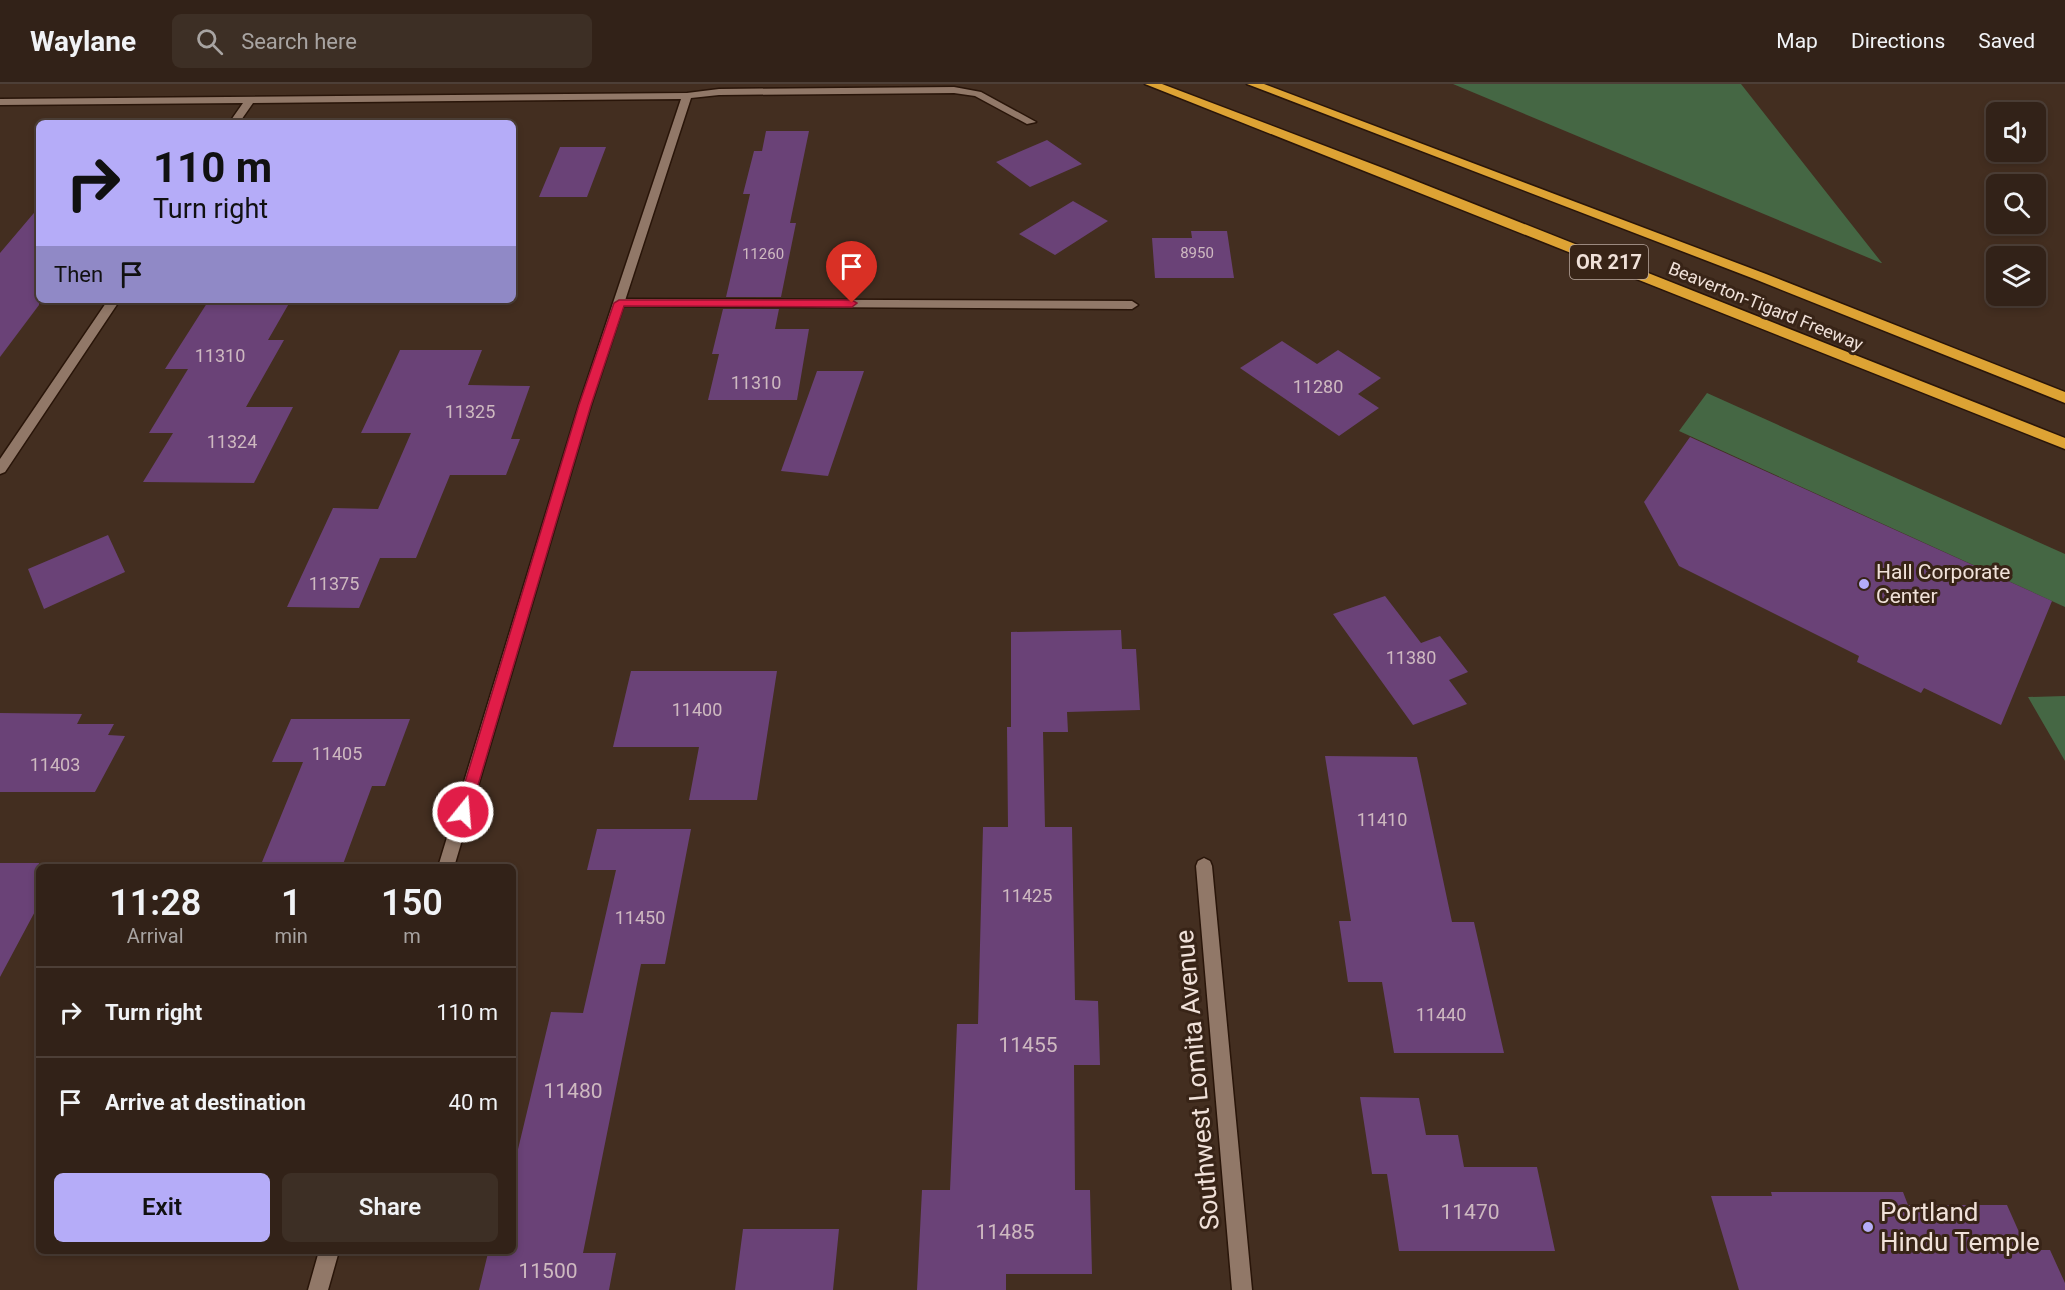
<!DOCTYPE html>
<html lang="en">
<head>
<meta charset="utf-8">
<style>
	:root { --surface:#322218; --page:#3d2f25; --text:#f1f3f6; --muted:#a8a4a2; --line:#4d3f37; --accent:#b5acf8 }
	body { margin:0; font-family:Roboto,sans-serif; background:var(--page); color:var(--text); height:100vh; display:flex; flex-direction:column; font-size:22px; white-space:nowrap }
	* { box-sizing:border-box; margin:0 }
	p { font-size:20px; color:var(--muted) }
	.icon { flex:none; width:33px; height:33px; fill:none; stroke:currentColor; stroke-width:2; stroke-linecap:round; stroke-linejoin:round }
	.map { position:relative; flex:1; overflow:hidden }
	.details { position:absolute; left:36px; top:780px; width:480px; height:390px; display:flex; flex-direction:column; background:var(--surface); border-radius:9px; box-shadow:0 3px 9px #0003,0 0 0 2px var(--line) }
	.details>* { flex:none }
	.top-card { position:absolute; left:36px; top:36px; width:480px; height:183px; border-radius:9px; box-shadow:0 3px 9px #0003,0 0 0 2px var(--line); background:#b5acf8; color:#111; overflow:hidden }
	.fabs { position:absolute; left:1986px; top:18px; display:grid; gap:12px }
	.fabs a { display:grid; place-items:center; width:60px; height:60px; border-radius:9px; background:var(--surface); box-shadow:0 3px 9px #0003,0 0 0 2px var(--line); font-size:30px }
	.pin { position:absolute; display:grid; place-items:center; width:51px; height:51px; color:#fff; margin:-62px -26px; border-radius:50% 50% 50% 0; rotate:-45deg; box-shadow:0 0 6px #0007 }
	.pin .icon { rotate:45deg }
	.me { position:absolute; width:66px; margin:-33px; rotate:17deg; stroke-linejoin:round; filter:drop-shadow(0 0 4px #0008) }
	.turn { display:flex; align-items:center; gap:21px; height:126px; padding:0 18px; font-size:27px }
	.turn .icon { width:78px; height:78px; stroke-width:2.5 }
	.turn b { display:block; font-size:42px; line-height:51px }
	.then { display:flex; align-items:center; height:57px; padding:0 18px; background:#0003; gap:12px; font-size:22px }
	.eta { display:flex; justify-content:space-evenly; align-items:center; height:102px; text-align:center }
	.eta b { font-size:36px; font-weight:600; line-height:42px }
	.primary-button { display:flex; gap:12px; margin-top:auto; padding:12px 18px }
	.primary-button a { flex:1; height:69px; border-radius:9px; background:var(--accent); color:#111; font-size:24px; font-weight:600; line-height:69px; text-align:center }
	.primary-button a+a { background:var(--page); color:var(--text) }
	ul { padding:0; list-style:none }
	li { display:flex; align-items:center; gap:18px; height:90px; padding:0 18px; border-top:2px solid var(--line) }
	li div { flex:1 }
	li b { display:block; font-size:22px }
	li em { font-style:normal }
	header { display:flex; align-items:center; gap:36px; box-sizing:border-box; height:84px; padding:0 30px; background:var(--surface); border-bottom:2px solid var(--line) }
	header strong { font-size:28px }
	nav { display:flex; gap:33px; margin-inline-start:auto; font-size:21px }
	.search { width:420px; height:54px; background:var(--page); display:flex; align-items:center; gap:15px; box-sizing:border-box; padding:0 21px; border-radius:9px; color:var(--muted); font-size:22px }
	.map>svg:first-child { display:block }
	.green { fill:#456744 }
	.building { fill:#6a4277 }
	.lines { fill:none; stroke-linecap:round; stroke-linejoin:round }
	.lane-casing { stroke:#291509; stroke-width:3 }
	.street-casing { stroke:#291509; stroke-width:3 }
	.highway-casing { stroke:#291509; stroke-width:3 }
	.lane { fill:#917868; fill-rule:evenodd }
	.street { fill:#917868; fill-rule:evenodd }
	.highway { fill:#dda334; fill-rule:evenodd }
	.route { fill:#e11d48; stroke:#92132f; stroke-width:1.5 }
	.poi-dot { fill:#b5acf8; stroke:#382417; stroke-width:2 }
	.labels { text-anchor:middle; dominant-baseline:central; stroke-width:6; stroke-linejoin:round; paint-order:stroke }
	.far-number-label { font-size:15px; fill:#ceb9c0 }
	.far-street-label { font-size:18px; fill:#f0e1d9; stroke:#382417 }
	.number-label { font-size:18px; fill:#ceb9c0 }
	.shield { fill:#382417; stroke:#b9a89f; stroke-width:1.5 }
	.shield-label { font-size:20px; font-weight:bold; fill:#f0e1d9 }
	.poi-label { font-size:21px; fill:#f0e1d9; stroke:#382417; text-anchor:start }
	.near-number-label { font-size:21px; fill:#ceb9c0 }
	.near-street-label { font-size:26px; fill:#f0e1d9; stroke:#382417 }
	.near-poi-label { font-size:26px; fill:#f0e1d9; stroke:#382417; text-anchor:start }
</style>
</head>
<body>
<header>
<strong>Waylane</strong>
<div class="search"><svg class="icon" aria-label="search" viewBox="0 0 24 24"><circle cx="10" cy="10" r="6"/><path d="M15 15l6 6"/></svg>Search here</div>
<nav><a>Map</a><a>Directions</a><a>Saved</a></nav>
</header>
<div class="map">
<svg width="2065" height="1206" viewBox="0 0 2065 1206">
	<rect width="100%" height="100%" fill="#432e20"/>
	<path class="green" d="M1453,0H1741L1882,179H1881Z
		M1707,309L2065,470V523L1679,347Z
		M2065,612V677L2028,613Z"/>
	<path class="building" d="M766,47H809L790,139H796L781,213H726L750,110H743L754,67H762Z
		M1047,56L1082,80L1030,103L996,78Z
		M560,63H606L587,113H539Z
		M1073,117L1108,137L1055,171L1019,150Z
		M39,123V221L0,273V169Z
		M1191,147H1227L1234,194H1155L1152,154H1192Z
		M209,216H291L268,256H284L246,323H293L254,399L143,398L173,349H149L188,285H165Z
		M723,225H779L775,245H809L797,316H708L719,270H712Z
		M1282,257L1317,280L1338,266L1381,294L1358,310L1379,324L1339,352L1240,284Z
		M400,266H482L468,301L530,302L511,355H520L506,391H450L416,474H380L359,524L287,523L333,424L378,425L411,349H361Z
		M817,287H864L828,392L781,387Z
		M1690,353L2052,517L2001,641L1924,604L1921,609L1857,578L1859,572L1679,482L1644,418Z
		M108,451L125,488L44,525L28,485Z
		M1385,512L1421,559L1440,552L1468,588L1449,596L1467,620L1413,641L1333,530Z
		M1121,546L1122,565H1136L1140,626L1067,628L1068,648H1043L1045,743H1072L1075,916L1098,917L1100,981H1074L1075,1106H1090L1092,1190H1006V1206H917L922,1106H950L957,940H978L983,743H1008L1007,643H1011V548Z
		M631,587H777L757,716H689L699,663H613Z
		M0,629L82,630L77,640H114L108,651L125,652L95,708H0Z
		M291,635H410L385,702H372L342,783H260L303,678H272Z
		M1325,672L1417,673L1452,838H1474L1504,969H1394L1382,898H1348L1339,837H1351Z
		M597,745H691L665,880H641L583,1169H616L609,1206H479L488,1169H513V1086L551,928L583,929L616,786H587Z
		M0,779H39V820L0,893Z
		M1360,1013L1419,1014L1426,1051H1458L1464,1083H1537L1555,1167H1399L1387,1090H1372Z
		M1771,1108H1903L1908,1121H2007L2027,1166H2050L2065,1199V1206H1739L1711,1112H1772Z
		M743,1145H839L833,1206H735Z"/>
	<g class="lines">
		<g class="lane-casing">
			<path id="lane" d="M619,215L1132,217L1138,221L1132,225L615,222V216Z"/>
		</g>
		<g class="street-casing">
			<path id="street" d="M954,3L981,8L1036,38L1027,40L975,12L954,9L719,11L691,14L591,321L454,783H438L579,321L681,15L253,19L239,39H229L243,19L0,21V15L687,9L719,5Z
				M108,216H120L5,388L0,390V375Z
				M1204,774L1210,777L1212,782L1252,1206H1232L1196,782L1198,777Z
				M319,1167H339L328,1206H308Z"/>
		</g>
		<g class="highway-casing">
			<path id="highway" d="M1145,0H1162L1388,86L2065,354V365Z
				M1247,0H1264L1766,190L2065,308V319L1757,196Z"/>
		</g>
		<use href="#lane" class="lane"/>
		<use href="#street" class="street"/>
		<use href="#highway" class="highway"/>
	</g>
	<path class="route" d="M619,216H852L857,219L852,223L624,222L591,321L470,728L468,732L463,734L458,732L456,728L579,321L614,219Z"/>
	<g class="poi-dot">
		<circle cx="1864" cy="500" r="6"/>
		<circle cx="1868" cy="1143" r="6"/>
	</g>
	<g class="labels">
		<g class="far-number-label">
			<text x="1197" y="169">8950</text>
			<text x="763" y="170">11260</text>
		</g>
		<g class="far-street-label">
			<text transform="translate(1766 222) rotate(22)">Beaverton-Tigard Freeway</text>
		</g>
		<g class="number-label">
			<text x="220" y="271">11310</text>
			<text x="756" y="298">11310</text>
			<text x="1318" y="302">11280</text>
			<text x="470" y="327">11325</text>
			<text x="232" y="357">11324</text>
			<text x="334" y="499">11375</text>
			<text x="1411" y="573">11380</text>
			<text x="697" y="625">11400</text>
			<text x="337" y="669">11405</text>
			<text x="55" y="680">11403</text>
			<text x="1382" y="735">11410</text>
			<text x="1027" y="811">11425</text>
			<text x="640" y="833">11450</text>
			<text x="1441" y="930">11440</text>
		</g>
		<rect class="shield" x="1570" y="161" width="78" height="34" rx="4.5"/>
		<g class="shield-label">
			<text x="1609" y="178">OR 217</text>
		</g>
		<g class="poi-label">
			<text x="1876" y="488">Hall Corporate<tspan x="1876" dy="24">Center</tspan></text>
		</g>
		<g class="near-number-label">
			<text x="1028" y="961">11455</text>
			<text x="573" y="1007">11480</text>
			<text x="1470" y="1128">11470</text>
			<text x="1005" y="1148">11485</text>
			<text x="548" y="1187">11500</text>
		</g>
		<g class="near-street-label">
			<text transform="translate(1197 996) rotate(-95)">Southwest Lomita Avenue</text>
		</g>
		<g class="near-poi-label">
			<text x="1880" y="1128">Portland<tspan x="1880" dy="30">Hindu Temple</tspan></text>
		</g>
	</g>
</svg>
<div class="fabs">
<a><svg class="icon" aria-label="sound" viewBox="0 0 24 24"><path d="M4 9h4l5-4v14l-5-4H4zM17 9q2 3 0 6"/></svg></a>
<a><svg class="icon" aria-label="search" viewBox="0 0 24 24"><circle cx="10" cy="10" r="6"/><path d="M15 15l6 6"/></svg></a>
<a><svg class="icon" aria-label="layers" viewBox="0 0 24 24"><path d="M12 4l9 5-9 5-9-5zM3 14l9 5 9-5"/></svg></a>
</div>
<div class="pin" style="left:852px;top:219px;background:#d93025"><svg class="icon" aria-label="arrive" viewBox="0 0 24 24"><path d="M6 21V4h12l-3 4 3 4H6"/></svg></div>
<svg class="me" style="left:463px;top:728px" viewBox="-20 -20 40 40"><circle r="17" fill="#e11d48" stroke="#fff" stroke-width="3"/><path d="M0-11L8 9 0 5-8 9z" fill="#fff"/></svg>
<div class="top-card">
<div class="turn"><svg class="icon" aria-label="right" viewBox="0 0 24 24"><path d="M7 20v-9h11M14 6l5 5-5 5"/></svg><div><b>110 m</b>Turn right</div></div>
<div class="then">Then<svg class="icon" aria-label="arrive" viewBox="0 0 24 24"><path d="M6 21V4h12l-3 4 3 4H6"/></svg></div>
</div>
<section class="details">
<div class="eta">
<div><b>11:28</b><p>Arrival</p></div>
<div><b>1</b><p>min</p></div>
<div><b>150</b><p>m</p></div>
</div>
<ul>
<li><svg class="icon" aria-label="right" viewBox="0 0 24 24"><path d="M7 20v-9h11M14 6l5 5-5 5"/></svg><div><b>Turn right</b></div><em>110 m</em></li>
<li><svg class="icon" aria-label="arrive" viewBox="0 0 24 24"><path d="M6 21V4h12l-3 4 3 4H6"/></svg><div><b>Arrive at destination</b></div><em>40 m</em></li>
</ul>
<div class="primary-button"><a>Exit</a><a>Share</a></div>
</section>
</div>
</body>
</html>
